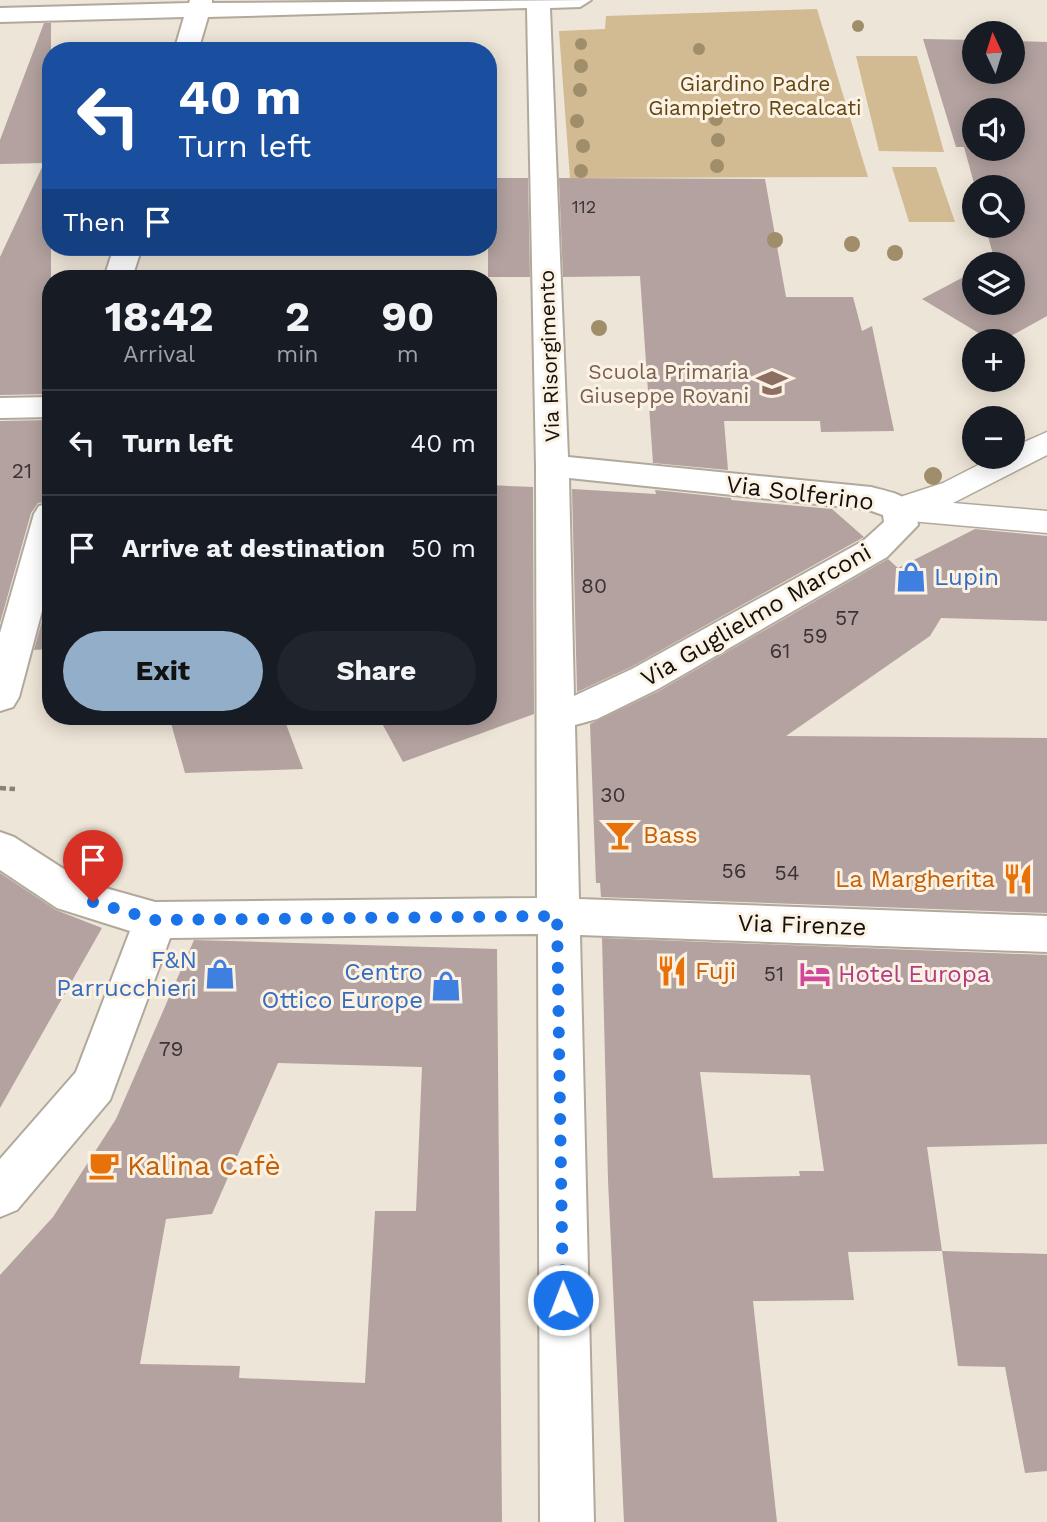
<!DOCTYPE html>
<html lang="en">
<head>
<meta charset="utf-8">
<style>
	:root { --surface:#171b24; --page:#20242c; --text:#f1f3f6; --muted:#9ea1a6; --line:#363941; --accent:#92aec8 }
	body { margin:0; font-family:"Work Sans",sans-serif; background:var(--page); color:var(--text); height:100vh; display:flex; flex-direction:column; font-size:26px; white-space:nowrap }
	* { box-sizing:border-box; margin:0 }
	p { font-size:23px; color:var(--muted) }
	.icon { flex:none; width:38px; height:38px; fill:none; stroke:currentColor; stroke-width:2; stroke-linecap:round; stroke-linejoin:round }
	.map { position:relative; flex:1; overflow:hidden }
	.side { position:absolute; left:42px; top:270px; width:455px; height:455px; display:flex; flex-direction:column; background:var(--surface); border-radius:28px; box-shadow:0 4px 18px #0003 }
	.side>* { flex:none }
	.guide { position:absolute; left:42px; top:42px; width:455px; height:214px; border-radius:28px; box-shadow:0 4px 18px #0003; background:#1a4fa0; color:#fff; overflow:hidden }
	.needle { width:46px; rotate:356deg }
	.buttons { position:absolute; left:962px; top:21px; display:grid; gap:14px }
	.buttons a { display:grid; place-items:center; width:63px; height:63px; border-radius:50%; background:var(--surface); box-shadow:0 4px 18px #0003; font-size:35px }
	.pin { position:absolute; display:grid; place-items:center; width:60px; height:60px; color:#fff; margin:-72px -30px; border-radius:50% 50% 50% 0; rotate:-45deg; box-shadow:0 0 7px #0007 }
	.pin .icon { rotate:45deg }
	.me { position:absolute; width:77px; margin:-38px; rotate:359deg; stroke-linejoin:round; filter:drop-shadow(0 0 5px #0008) }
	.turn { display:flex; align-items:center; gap:24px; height:147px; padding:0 21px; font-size:32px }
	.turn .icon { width:91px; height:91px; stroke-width:2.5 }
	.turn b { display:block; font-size:49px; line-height:60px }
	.then { display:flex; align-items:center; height:66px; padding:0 21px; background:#0003; gap:14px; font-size:26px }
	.eta { display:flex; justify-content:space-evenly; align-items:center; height:119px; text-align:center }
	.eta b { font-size:42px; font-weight:700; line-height:49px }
	.primary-button { display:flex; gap:14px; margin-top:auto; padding:14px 21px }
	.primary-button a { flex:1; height:80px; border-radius:42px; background:var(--accent); color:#111; font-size:28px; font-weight:700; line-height:80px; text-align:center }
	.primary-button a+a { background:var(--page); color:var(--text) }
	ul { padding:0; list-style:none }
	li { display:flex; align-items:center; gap:21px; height:105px; padding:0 21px; border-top:2px solid var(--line) }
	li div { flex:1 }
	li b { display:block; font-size:26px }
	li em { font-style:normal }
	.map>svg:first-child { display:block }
	.green { fill:#d2ba93 }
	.building { fill:#b3a29f; fill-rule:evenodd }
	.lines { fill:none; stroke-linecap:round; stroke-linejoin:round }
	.pedestrian-casing { stroke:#b1a99c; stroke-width:3 }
	.minor-casing { stroke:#b1a99c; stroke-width:4 }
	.path { stroke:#888279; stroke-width:4.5; stroke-dasharray:6 3.5; stroke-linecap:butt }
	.pedestrian { fill:#fff; fill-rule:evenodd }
	.minor { fill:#fff; fill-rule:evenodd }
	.tree { fill:#a08e6b }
	.route { stroke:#1a73e8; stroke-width:12; stroke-dasharray:0 21.6 }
	.labels { text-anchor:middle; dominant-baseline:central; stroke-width:6; stroke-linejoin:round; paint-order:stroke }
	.far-number-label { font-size:18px; fill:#3b3431 }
	.far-park-label { font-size:21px; fill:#614613; stroke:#fbf2e4 }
	.far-street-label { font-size:21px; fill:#13100c; stroke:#fbf2e4 }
	.far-education-label { font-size:21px; fill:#785e54; stroke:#fbf2e4; text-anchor:end }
	.number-label { font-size:21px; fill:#3b3431 }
	.street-label { font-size:24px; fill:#13100c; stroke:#fbf2e4 }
	.shop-label { font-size:24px; fill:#366cbe; stroke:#fbf2e4; text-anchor:end }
	.food-label { font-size:24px; fill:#c56008; stroke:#fbf2e4; text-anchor:start }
	.hotel-label { font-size:24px; fill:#b23c85; stroke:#fbf2e4; text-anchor:start }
	.near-food-label { font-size:28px; fill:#c56008; stroke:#fbf2e4; text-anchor:start }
</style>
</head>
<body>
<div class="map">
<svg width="1047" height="1522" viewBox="0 0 1047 1522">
	<rect width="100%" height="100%" fill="#ede5d7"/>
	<path class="green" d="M817,9L868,177L570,178L559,31L605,29L606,16Z
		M856,56H917L944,152L879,151Z
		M892,167H936L955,222H909Z"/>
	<path class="building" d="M44,23H51V394L0,395V257L44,163L0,164V140Z
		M923,39L975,40V72H1013V41L1047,42V316L1002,341H992L922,299L975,271V303H1013V264H989L995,261L985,226H1013V187H975L964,147H956ZM975,110H1013V149H975Z
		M488,178H528L530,277H488Z
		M559,178L765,179L786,297H853L862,331L872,326L894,431L821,432L820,421H724L728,470L653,463L640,276L563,277Z
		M51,420V501L38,503L31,513L0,623V421Z
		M488,485L533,487L534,714L403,762L378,716H488Z
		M572,489L656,494L655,490L731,498V500L832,509L864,537L631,667L577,692Z
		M975,529L1047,536V621L941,618L930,636L786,736L1047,738V913L601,897L600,883H596L590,724L659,691L888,559L898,568Z
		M51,588V649L34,650Z
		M169,716H283L303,769L185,773Z
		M0,873L56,910L102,928L0,1108Z
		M602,938L1047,955V1144L927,1147L942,1251L848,1252L854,1300L753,1301L777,1522H624L608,1180ZM700,1072L810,1075L824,1171H799L800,1176L713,1178Z
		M194,940L497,949L502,1522H0V1275L53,1217L116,1119ZM278,1063L422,1067L416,1211H375L365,1383L239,1378L240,1366L140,1364L166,1219L212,1214Z
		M942,1251L1047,1254V1471L1025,1473L1005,1367L958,1366Z"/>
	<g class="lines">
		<g class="pedestrian-casing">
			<path id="pedestrian" d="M1047,432V455L953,503L1047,511V533L899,520L888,517L883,509L888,501L943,483L994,457H1013V447Z"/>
		</g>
		<g class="minor-casing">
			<path id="minor" d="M190,0H212V3L591,0L580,7L550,8L568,457L871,487C898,494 914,495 918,525L887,557L658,689L597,719L575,725L579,899L1047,916V952L580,935L594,1522H540L538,934L170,938L110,1100L17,1210L0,1217V1159L76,1072L130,931L57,908L0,870V832L14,837L84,882L155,902L537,898L536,466L527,8L208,17L198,51H174L184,17L0,22V8L189,3ZM569,478L866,509L883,515L884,522L863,541L632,669L574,696Z
				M114,247H142L132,278H104Z
				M51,397V417L0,418V398Z
				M51,503V577L19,697L13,707L0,711V633L34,514L39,506Z"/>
		</g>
		<path class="path" d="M0,788L15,789"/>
		<use href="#pedestrian" class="pedestrian"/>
		<use href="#minor" class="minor"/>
	</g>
	<g class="tree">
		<circle cx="858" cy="26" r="6"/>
		<circle cx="581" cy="44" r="6"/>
		<circle cx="699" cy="49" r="6"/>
		<circle cx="581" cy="66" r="7"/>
		<circle cx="703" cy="87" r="7"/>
		<circle cx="580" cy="90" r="7"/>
		<circle cx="716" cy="119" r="7"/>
		<circle cx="577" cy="121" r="7"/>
		<circle cx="718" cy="140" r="7"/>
		<circle cx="583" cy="146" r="7"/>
		<circle cx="717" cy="166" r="7"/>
		<circle cx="581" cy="171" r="7"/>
		<circle cx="775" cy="240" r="8"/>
		<circle cx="852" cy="244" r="8"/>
		<circle cx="895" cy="253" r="8"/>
		<circle cx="599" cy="328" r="8"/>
		<circle cx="933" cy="476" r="9"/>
	</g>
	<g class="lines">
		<path class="route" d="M93,902L155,920L557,916L563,1300"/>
	</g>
	<defs>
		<g id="school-bare" transform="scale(2.415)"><path d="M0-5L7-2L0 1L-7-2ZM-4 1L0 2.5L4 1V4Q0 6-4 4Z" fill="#8d6e63" stroke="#fbf2e4" stroke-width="2.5" paint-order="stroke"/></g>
		<g id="shop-bare" transform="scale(2.415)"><path d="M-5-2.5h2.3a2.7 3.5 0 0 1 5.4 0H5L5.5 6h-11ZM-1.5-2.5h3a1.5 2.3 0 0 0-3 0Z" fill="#3f7fe0" stroke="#fbf2e4" stroke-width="2.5" paint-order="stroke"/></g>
		<g id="bar-bare" transform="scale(2.415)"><path d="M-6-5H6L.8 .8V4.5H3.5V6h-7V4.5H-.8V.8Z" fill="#e8710a" stroke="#fbf2e4" stroke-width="2.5" paint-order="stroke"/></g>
		<g id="restaurant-bare" transform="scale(2.415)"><path d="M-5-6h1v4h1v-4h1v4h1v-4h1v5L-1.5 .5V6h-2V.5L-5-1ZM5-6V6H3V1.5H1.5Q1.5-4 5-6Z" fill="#e8710a" stroke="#fbf2e4" stroke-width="2.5" paint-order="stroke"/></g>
		<g id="hotel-bare" transform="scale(2.415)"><path d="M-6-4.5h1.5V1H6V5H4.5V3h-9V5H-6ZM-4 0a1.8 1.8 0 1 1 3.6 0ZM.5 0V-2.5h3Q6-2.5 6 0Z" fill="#d1479c" stroke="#fbf2e4" stroke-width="2.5" paint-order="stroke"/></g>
		<g id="cafe-bare" transform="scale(2.415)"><path d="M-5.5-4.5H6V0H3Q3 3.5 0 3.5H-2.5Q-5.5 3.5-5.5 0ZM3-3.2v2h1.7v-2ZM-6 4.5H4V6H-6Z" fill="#e8710a" stroke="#fbf2e4" stroke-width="2.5" paint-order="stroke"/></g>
	</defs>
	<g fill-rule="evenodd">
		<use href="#school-bare" x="772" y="383"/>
		<use href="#shop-bare" x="911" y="577"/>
		<use href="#bar-bare" x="620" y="835"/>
		<use href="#restaurant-bare" x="1018" y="879"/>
		<use href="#restaurant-bare" x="672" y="971"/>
		<use href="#shop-bare" x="220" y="974"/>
		<use href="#hotel-bare" x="815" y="974"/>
		<use href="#shop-bare" x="446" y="986"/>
		<use href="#cafe-bare" x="104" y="1165"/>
	</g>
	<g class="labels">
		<g class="far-number-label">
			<text x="584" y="206">112</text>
		</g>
		<g class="far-park-label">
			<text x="755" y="83">Giardino Padre<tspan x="755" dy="24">Giampietro Recalcati</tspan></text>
		</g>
		<g class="far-street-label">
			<text transform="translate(549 356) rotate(-92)">Via Risorgimento</text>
		</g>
		<g class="far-education-label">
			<text x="749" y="371">Scuola Primaria<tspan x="749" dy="24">Giuseppe Rovani</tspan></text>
		</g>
		<g class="number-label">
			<text x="22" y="470">21</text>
			<text x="594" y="585">80</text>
			<text x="847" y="617">57</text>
			<text x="815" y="635">59</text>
			<text x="780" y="650">61</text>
			<text x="613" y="794">30</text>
			<text x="734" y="870">56</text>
			<text x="787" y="872">54</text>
			<text x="774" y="973">51</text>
			<text x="171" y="1048">79</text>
		</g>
		<g class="street-label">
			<text transform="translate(800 493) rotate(7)">Via Solferino</text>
			<text transform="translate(756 615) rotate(-30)">Via Guglielmo Marconi</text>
			<text transform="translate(802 925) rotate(2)">Via Firenze</text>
		</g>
		<g class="shop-label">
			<text x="934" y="577" text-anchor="start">Lupin</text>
			<text x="197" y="960">F&amp;N<tspan x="197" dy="28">Parrucchieri</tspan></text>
			<text x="423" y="972">Centro<tspan x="423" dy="28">Ottico Europe</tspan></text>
		</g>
		<g class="food-label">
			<text x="643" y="835">Bass</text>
			<text x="995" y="879" text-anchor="end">La Margherita</text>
			<text x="695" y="971">Fuji</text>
		</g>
		<g class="hotel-label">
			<text x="838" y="974">Hotel Europa</text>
		</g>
		<g class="near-food-label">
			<text x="127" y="1165">Kalina Cafè</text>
		</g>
	</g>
</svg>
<div class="buttons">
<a><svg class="needle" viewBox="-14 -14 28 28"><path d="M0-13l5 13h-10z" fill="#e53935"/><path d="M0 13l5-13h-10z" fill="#9ea1a6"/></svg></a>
<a><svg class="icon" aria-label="sound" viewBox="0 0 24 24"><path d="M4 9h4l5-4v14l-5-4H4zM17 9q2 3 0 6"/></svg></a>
<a><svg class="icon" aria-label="search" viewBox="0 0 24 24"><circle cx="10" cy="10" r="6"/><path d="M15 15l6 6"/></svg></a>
<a><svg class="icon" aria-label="layers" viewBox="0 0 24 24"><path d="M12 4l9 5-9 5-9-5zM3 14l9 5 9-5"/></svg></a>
<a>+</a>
<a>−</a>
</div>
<div class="pin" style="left:93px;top:902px;background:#d93025"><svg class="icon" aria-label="arrive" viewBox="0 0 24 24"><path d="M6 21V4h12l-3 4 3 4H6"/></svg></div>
<svg class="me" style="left:563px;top:1300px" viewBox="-20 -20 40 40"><circle r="17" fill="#1a73e8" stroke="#fff" stroke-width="3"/><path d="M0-11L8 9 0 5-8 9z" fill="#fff"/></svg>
<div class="guide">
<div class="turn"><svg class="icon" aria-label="left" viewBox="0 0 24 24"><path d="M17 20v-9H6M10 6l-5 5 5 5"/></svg><div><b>40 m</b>Turn left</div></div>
<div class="then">Then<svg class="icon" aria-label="arrive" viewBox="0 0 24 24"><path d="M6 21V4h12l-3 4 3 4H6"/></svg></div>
</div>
<section class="side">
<div class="eta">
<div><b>18:42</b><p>Arrival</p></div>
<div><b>2</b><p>min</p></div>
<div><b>90</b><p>m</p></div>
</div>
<ul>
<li><svg class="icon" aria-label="left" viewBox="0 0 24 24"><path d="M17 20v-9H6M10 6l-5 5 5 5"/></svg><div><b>Turn left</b></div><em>40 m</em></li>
<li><svg class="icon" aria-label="arrive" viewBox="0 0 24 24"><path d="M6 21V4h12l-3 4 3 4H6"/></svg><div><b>Arrive at destination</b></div><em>50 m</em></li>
</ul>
<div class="primary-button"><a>Exit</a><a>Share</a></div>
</section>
</div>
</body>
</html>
